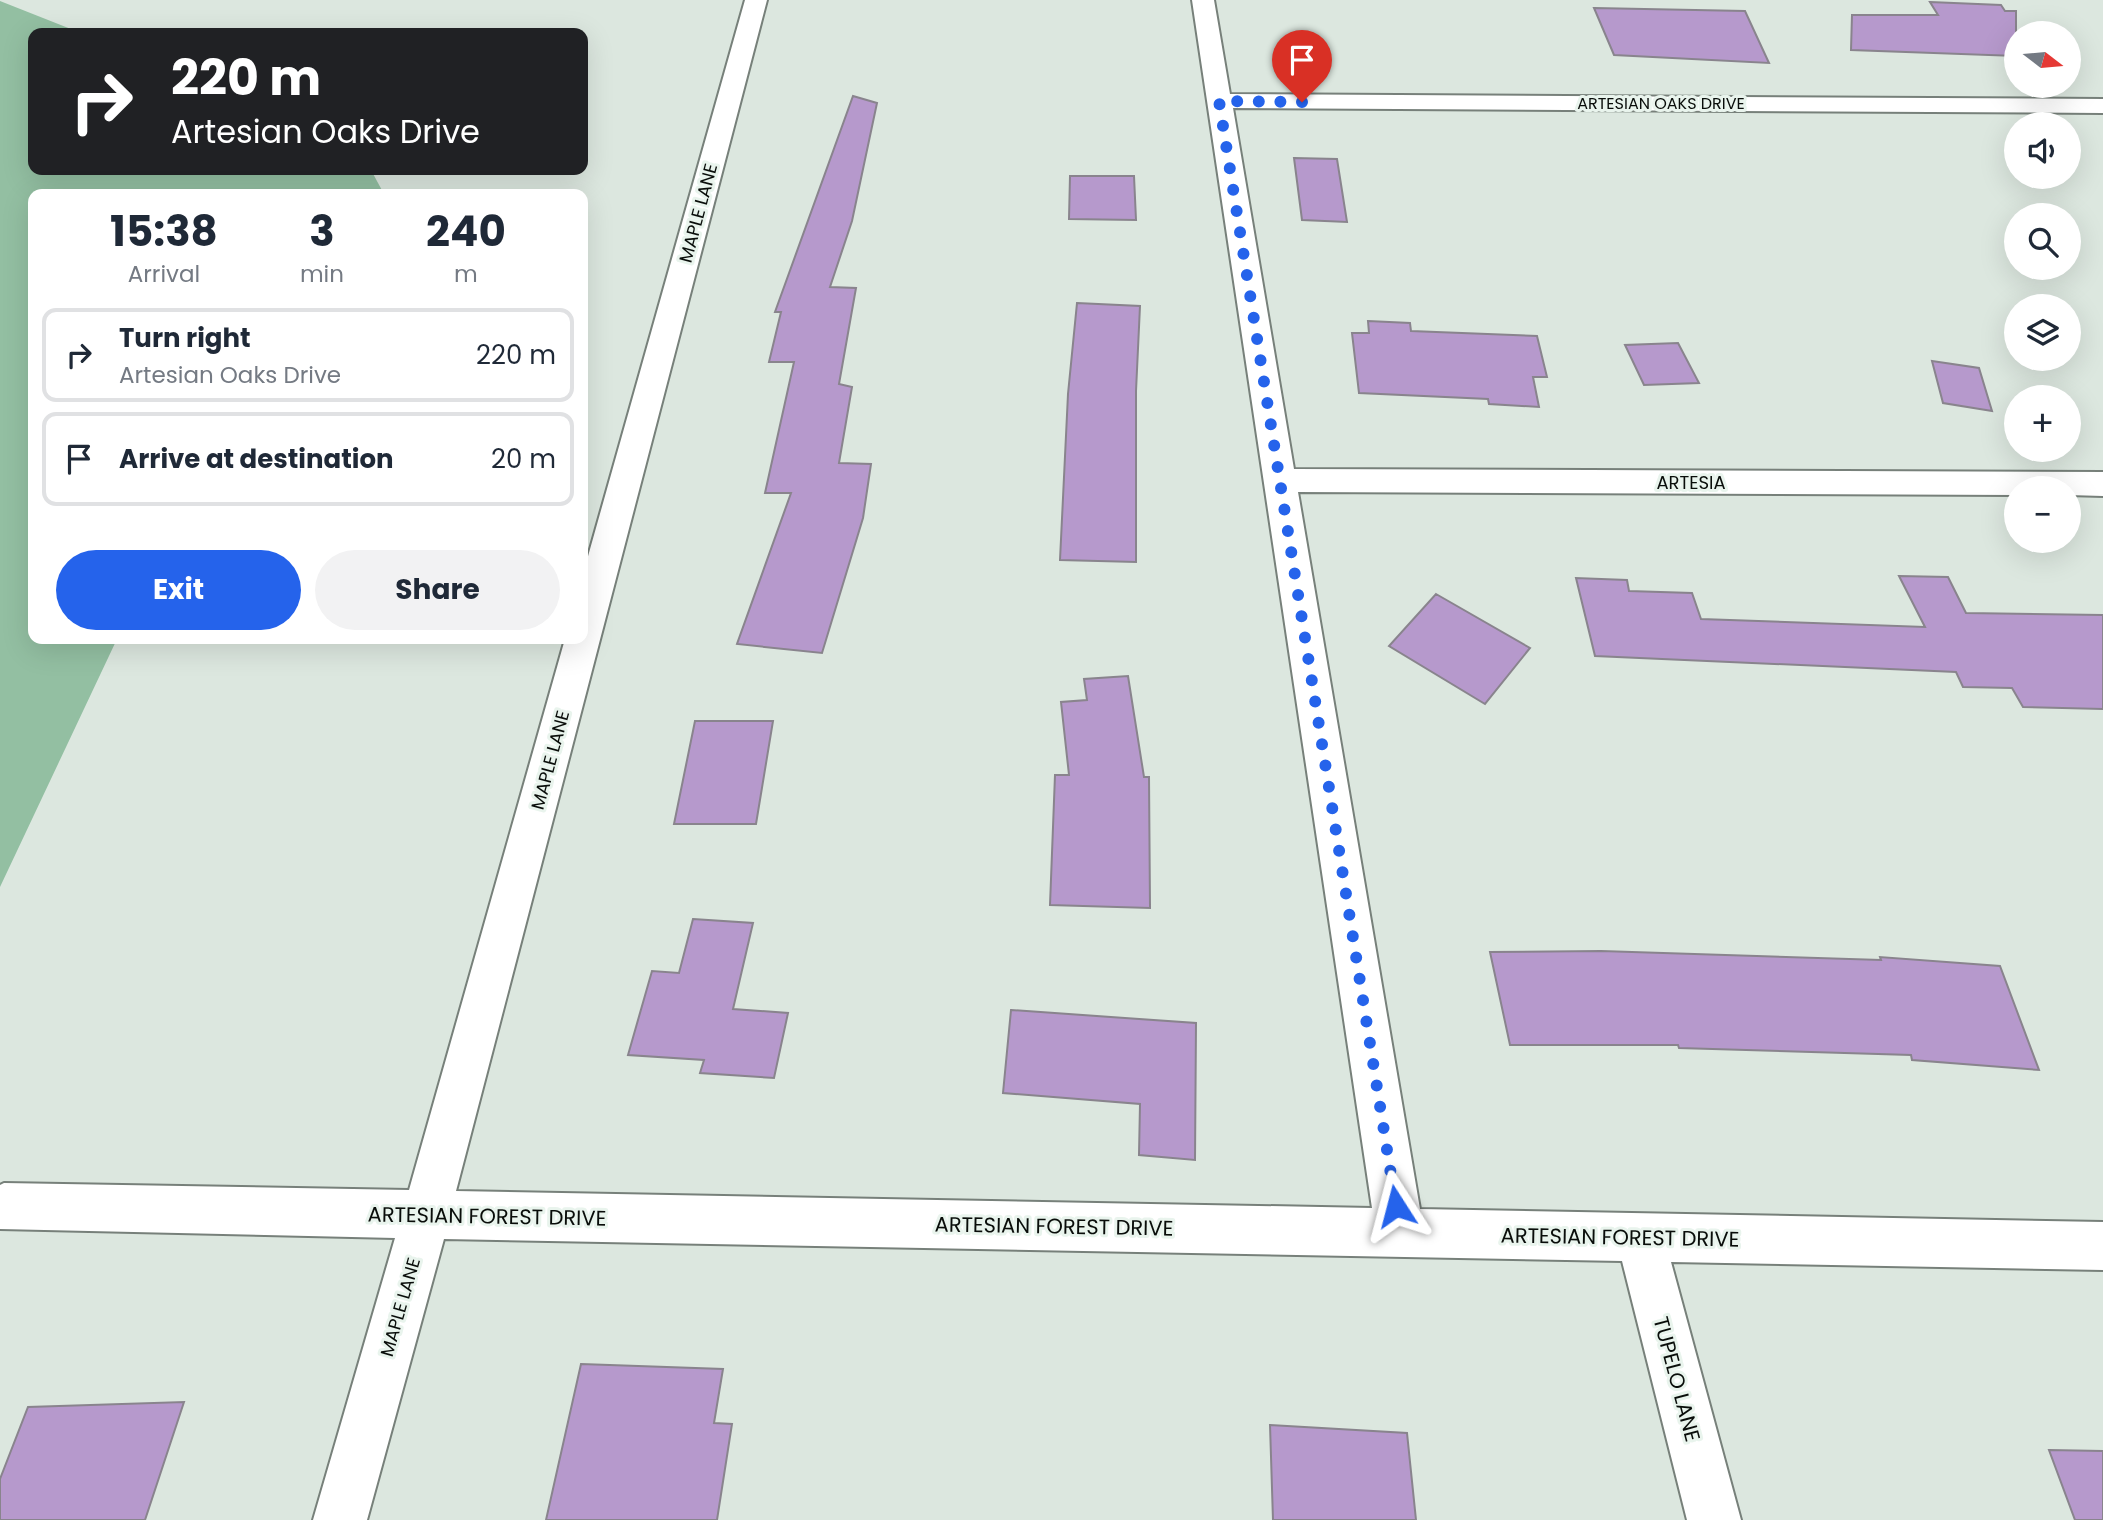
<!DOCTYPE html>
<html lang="en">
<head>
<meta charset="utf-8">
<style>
	:root { --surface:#fff; --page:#f2f2f3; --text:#1f2937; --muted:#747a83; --line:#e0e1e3; --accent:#2563eb }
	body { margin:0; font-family:Poppins,sans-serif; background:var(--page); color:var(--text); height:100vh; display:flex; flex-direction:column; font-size:26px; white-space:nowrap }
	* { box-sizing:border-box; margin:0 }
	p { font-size:23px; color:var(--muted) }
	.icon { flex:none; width:38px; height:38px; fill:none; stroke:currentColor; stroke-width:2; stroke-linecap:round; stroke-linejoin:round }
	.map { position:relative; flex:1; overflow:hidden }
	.panel { position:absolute; left:28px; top:189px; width:560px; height:455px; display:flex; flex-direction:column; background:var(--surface); border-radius:14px; box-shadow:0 7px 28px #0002 }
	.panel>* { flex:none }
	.hud { position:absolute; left:28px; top:28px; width:560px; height:147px; border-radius:14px; box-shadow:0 7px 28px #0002; background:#202124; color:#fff; overflow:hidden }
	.needle { width:46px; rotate:106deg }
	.tools { position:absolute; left:2004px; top:21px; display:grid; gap:14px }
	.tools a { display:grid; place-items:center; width:77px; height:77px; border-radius:50%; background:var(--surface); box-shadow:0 7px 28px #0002; font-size:35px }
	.pin { position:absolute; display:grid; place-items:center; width:60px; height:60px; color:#fff; margin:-72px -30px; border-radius:50% 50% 50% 0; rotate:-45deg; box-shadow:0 0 7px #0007 }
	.pin .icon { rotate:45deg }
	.me { position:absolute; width:77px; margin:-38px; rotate:351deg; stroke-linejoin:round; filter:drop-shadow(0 0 5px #0008) }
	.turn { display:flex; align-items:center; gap:24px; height:147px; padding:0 28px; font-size:32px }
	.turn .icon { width:91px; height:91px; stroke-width:2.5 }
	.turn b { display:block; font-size:49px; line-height:60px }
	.eta { display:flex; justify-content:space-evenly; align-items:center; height:119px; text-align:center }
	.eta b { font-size:42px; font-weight:700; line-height:49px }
	.primary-button { display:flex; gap:14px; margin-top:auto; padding:14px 28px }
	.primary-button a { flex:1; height:80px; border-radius:42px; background:var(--accent); color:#fff; font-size:28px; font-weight:700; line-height:80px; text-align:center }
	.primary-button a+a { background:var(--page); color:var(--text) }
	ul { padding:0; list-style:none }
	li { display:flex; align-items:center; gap:21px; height:94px; margin:0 14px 10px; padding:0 14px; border:4px solid var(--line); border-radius:14px }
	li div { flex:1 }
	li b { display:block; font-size:26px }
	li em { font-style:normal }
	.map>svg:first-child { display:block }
	.green { fill:#93bfa2 }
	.building { fill:#b699cc; stroke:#89848d; stroke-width:2 }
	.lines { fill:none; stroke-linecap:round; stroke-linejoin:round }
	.street-casing { stroke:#77807a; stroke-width:4 }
	.street { fill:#fff; fill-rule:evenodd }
	.route { stroke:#2563eb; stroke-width:12; stroke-dasharray:0 21.6 }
	.labels { text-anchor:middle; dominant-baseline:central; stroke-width:6; stroke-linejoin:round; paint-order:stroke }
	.far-street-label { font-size:16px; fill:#090d0a; stroke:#e9f4ed }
	.street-label { font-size:18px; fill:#090d0a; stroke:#e9f4ed }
	.near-street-label { font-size:21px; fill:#090d0a; stroke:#e9f4ed }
</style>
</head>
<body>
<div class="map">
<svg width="2103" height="1520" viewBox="0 0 2103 1520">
	<rect width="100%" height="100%" fill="#dce7df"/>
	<path class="green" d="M0,1L81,33H33V170H371L384,194H33V639H117L0,887Z"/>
	<path class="building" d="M1930,2L2001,5L2005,11H2016V56L1851,50L1852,15H1938Z
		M1594,8L1745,11L1769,63L1614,55Z
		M853,96L877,103L852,221L830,287L856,288L839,384L852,387L839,463L871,464L863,518L822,653L737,644L791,493H765L794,362H769L781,312H775Z
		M1294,158L1337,159L1347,222L1302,220Z
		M1070,176H1134L1136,220L1069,219Z
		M1077,303L1140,306L1136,391V562L1060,560L1068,394Z
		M1368,321L1410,323L1411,331L1537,336L1547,377H1533L1539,407L1489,404L1488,399L1359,393L1352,333H1369Z
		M1678,343L1699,383L1644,385L1625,345Z
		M1932,361L1979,368L1992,411L1943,403Z
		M1899,576L1948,577L1966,613L2103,615V709L2023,707L2012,688L1963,687L1956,672L1595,656L1576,578L1627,580L1629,591L1692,593L1701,619L1925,627Z
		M1436,594L1530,648L1485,704L1389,646Z
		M1128,676L1144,777H1149L1150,908L1050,905L1055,775H1069L1061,702L1087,700L1084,679Z
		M695,721H773L756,824H674Z
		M693,919L753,923L733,1009L788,1013L774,1078L700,1073L704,1060L628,1055L652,971L679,973Z
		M1601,951L1881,960L1880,957L2000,966L2039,1070L1912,1060L1911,1055L1679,1048L1678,1045H1510L1490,952Z
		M1011,1010L1196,1023L1195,1160L1139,1155L1140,1104L1003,1093Z
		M581,1364L723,1369L714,1423L732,1424L717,1520H546Z
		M184,1402L145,1520H0V1479L28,1407Z
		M1270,1425L1407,1433L1416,1520H1273Z
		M2049,1450L2103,1451V1520H2075Z"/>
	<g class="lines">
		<g class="street-casing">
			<path id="street" d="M745,0H767L456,1191L1372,1208L1192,0H1214L1230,94L2103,99V113L1233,108L1294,469L2103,472V496L2068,495V488H2016V495L1298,492L1420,1209L2103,1222V1270L1671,1262L1741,1520H1687L1622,1261L444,1239L367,1520H313L395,1238L0,1229V1185L4,1183L409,1190L565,639H583V574Z"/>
		</g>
		<use href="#street" class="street"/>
	</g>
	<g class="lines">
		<path class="route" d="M1302,102L1219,101L1396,1206"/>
	</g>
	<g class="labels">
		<g class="far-street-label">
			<text x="1661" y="103">ARTESIAN OAKS DRIVE</text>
		</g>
		<g class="street-label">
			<text transform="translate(698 213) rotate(-75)">MAPLE LANE</text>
			<text x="1691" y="482">ARTESIA</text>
			<text transform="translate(550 760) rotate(-75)">MAPLE LANE</text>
			<text transform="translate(400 1307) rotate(-74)">MAPLE LANE</text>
		</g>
		<g class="near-street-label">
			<text transform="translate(487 1216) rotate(1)">ARTESIAN FOREST DRIVE</text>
			<text transform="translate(1054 1226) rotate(1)">ARTESIAN FOREST DRIVE</text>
			<text transform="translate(1620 1237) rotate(1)">ARTESIAN FOREST DRIVE</text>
			<text transform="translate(1677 1379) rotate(75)">TUPELO LANE</text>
		</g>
	</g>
</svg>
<div class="tools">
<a><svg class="needle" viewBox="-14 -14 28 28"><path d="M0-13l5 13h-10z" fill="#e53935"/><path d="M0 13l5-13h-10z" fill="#747a83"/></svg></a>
<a><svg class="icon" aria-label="sound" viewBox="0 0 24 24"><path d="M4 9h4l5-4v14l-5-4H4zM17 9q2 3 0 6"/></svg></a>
<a><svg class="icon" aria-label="search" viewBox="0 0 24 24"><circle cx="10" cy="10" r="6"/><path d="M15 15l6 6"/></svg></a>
<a><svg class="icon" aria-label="layers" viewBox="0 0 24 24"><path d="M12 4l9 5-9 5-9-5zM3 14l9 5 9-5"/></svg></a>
<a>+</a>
<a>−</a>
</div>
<div class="pin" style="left:1302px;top:102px;background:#d93025"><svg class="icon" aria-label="arrive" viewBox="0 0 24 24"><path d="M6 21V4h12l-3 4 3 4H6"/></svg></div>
<svg class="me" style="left:1396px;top:1206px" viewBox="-20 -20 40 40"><path d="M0-17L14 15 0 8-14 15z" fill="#2563eb" stroke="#fff" stroke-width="4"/></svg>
<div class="hud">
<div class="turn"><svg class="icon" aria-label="right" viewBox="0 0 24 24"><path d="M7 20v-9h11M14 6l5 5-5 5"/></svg><div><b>220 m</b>Artesian Oaks Drive</div></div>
</div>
<section class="panel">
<div class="eta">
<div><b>15:38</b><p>Arrival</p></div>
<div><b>3</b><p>min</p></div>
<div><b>240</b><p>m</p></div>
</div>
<ul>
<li><svg class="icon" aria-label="right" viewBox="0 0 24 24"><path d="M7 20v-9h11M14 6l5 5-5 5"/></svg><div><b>Turn right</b><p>Artesian Oaks Drive</p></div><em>220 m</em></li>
<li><svg class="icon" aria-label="arrive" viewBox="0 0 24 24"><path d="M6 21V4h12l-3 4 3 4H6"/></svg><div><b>Arrive at destination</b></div><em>20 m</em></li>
</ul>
<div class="primary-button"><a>Exit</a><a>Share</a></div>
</section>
</div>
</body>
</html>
